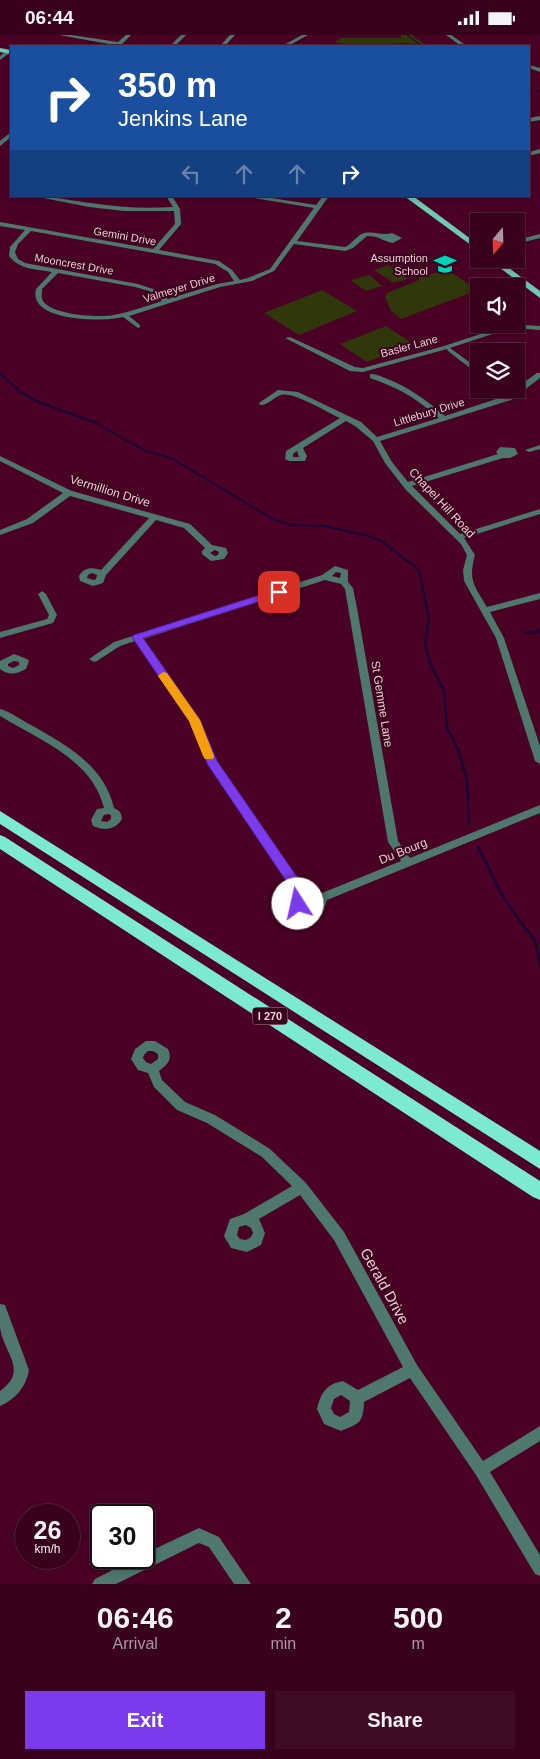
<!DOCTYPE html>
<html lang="en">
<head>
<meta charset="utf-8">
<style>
	:root { --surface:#38011c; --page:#3f0b25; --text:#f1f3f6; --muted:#ab97a3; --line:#52233b; --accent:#7c3aed }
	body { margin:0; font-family:Arial,sans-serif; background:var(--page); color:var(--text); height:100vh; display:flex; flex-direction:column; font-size:19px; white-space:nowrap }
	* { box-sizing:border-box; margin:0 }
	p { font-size:16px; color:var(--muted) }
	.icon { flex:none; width:28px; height:28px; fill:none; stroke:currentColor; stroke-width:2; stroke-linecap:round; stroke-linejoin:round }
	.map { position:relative; height:1549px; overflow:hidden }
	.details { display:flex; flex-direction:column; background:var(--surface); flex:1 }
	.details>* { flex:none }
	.banner { position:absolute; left:10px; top:10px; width:520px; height:152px; border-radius:0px; box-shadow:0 2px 8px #0003,0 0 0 1px var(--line); background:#1a4fa0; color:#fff; overflow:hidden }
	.needle { width:32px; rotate:199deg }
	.fabs { position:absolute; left:470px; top:178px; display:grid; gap:10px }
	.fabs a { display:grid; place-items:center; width:55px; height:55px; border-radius:0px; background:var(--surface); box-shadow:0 2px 8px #0003,0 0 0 1px var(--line); font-size:25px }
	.speed { position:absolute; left:15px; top:1469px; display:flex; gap:10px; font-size:25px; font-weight:700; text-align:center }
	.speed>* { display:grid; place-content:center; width:65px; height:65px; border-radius:50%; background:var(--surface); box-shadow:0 2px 8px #0003,0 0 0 1px var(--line); line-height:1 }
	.speed small { font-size:12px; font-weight:400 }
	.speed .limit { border:2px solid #111; border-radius:8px; background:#fff; color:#111 }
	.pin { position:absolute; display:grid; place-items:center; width:42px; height:42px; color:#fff; margin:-21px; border-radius:10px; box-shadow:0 2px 8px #0006 }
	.me { position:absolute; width:55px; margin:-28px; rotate:350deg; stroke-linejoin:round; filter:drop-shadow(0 0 4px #0008) }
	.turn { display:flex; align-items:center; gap:18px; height:105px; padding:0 25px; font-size:22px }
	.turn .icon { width:65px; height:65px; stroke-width:2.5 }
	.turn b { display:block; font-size:35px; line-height:42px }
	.lanes { display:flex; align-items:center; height:48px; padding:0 25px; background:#0003; justify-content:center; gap:25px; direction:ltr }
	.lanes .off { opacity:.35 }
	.eta { display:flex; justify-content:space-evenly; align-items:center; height:85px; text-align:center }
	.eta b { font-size:30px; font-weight:800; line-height:35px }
	.button { display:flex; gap:10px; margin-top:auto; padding:10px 25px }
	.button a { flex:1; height:58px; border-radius:0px; background:var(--accent); color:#fff; font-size:20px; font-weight:800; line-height:58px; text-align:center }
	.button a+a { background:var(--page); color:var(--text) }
	.status { display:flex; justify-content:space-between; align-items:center; height:35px; padding:0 25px; background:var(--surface); direction:ltr }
	.status svg { height:14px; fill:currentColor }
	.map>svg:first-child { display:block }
	.green { fill:#30370a }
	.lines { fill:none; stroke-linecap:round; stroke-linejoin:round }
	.stream-far2 { stroke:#180035; stroke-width:1 }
	.stream-far1 { stroke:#180035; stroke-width:2 }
	.stream { stroke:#180035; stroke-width:2.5 }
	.minor { fill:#4e776d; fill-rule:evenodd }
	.major { fill:#70c9b5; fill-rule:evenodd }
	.highway { fill:#7ce9d1; fill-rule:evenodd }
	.route { fill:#7c3aed; stroke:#51269a }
	.slow { fill:#f59e0b }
	.labels { text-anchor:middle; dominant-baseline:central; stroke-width:4; stroke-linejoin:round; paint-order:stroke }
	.far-street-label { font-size:11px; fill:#f5c9d6; stroke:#38031c }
	.far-poi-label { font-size:11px; fill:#f5c9d6; stroke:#38031c; text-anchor:end }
	.shield { fill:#38031c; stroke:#bc8e9e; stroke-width:1 }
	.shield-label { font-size:11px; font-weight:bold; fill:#f5c9d6 }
	.street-label { font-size:12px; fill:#f5c9d6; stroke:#38031c }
	.near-street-label { font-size:15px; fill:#f5c9d6; stroke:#38031c }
</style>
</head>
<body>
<div class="status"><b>06:44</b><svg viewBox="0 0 49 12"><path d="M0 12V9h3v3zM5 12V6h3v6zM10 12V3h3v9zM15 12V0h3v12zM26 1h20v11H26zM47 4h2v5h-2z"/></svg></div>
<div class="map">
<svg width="540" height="1549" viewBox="0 0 540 1549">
	<rect width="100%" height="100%" fill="#4a0125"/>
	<path class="green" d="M401,0H413L415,3L429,11H417L407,8L351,11L335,7L341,3H401Z
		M388,230L408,244L394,248L374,235Z
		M446,234L478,255L401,284L391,276L385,262L387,258L419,245L418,243Z
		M370,240L382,251L366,256L350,245Z
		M322,255L357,276L299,300L264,278Z
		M386,291L413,309L367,327L340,309Z"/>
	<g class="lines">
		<path class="stream-far2" d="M407,0L422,11
			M529,50L540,58"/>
		<path class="stream-far1" d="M0,338L20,357L41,368L94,387L146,416L171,423L273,484L291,490L325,491L369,501L383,507L419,535L426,567"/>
		<path class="stream" d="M425,566L429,584L425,608L429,626L444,656L447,692L458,715L467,745L469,789
			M525,598L540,596
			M478,812L504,864L535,906L540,930"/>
		<path class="minor" d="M59,0H71L118,7L126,0H131L120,11Z
			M181,0H186L175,11H170Z
			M230,0H235L225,11H220Z
			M302,0H308L288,11H282Z
			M446,0H451L467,11H461Z
			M6,16L11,17L0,25V21Z
			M529,30L540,33V37L529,33Z
			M540,81V85L529,87V83Z
			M11,97V102L0,111V106Z
			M540,114V118L529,121V117Z
			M12,161H22L19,163Z
			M33,161C53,161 72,166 91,168C118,172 145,174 173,172L166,161H172L180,174L181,189L159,215L219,226L232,235L240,245L248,243L270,234L314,173L242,161H259L316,170L323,161H329L297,206L345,212C352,209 356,201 364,198C374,196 383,201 392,198L402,203L393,208C382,206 380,201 367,201L353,213L345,216L294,209L274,236L252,246L220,252L129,281L140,290V292L138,293L123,282C104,287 47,286 37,266C35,262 35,258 36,254L52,237C36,234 20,235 9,221L10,212L25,195L0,191V187L153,214L175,189L174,176H124L89,172ZM31,196L215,229L228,237L234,246L217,249L168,264L153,254L138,249L25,228L18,224L15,217L18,209ZM58,238L135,252L149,256L162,266C146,271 130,277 114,280C99,283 52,280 43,266C41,262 42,258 42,254Z
			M540,199V203L516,209V205Z
			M511,289L540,291V295L511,293L450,313L479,334V340L448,316L447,314L363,337L350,336L285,303L290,302L355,332L363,333L444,311Z
			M537,338H540V343L511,365L380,406L392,427L408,447L498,419L496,417L500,412L515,413L518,419L510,423H503L412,451L460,499L540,474V479L464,503L475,520C468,546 474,550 487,572L540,558V564L490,577L504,603L540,711V729L535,726L496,603L464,546L463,535L467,520L461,509L406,455L385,428L373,406L355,391L346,386L303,413L307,421L305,426H289L285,424L286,416L340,383C328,378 293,356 281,360C274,362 269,370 260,370L259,368L278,355L298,357L361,387L377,402L439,383C414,362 401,354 370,343V339C376,339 380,341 385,343C409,352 426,365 445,381L505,361ZM297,416L299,422H293V419Z
			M540,410V414L529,417L525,415Z
			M0,421L72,456L190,489L212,510L226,513L228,518L224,524L211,526L202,519V516L205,513L184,493L156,485L106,540L103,548L93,551L80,546L79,541C84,532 92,532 101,535L149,483L70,461L33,488L0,500V495L27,484L63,458L0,426ZM215,515L219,517L218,520L215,521L210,518ZM92,538L97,540L96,544L94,545L87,543L88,540Z
			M335,531L348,535V547L353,553L357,573L398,806L410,823L540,770V778L327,865L322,880L305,883C294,879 293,869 296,858L209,729L190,686L135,606L120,611L97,626L94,627L89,624L114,607L322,540ZM336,537L341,538L340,543L332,541ZM325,545L341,549L345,554L388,807L401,826L322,858H310L305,855L216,726L197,683L143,604ZM305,865L316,866L314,873L306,874Z
			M42,556L46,559L57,580L53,588L0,603V597L47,584L49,580L38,559Z
			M14,619L27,624L29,626L26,634C17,639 9,641 0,634V626ZM14,626L19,627V630L13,633L8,631V629Z
			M0,674C11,677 21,685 31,690C66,710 104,730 114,773C120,776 121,777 122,784C115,795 105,796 93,791L91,785L97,774L104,773C92,724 39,705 0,681ZM108,779L111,780V784L107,787L101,786L104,780Z
			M146,1006H155L168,1014C173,1025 167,1030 159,1036L162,1045L185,1067L215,1080L270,1114L306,1148L344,1197L417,1330L483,1426L540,1391V1406L490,1437L540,1520V1541L535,1539L476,1440L410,1343L364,1367C363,1388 360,1388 341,1396L324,1389L317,1374C321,1358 326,1349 343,1346L358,1355L403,1332L334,1205L300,1160L259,1184L265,1198L261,1210L247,1217L231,1213L224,1201L230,1184L244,1179L292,1151L262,1122L207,1088L177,1075L154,1052L148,1038L138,1035L131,1024L135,1014ZM148,1016H153L158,1019V1024L151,1029L146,1027L143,1023L144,1020ZM246,1190L251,1193L253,1198L251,1202L246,1205L240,1204L237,1200L239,1192ZM341,1360L350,1366L349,1377L340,1382L334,1379L331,1373L334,1364Z
			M0,1269L5,1270L29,1335C26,1352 16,1364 0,1371V1356C29,1335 4,1319 0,1293C0,1285 0,1276 0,1269Z
			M199,1493L219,1502L251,1549H234L209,1512L199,1508L116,1549H92L95,1544L138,1522H144V1519Z"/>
		<path class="major" d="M0,13L11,15V19L0,17Z
			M404,161H413L479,210V216Z
			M488,224H497L540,256V263Z"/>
		<path class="highway" d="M0,776L540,1116V1134L0,789Z
			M0,800L5,802L540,1146V1165L533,1162L0,814Z"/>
	</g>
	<path class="route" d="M279,554L284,557L283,559L143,603L200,685L217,726L306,855L307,858L303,873H294L292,869L295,859L208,730L189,686L132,602L134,600Z"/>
	<path class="slow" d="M163,637L167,638L200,685L214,721L213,724H205L203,721L189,686L158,641Z"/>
	<defs>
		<g id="school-bare" transform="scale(1.725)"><path d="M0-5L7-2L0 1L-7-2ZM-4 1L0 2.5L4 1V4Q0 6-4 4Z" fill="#00d5b7" stroke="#38031c" stroke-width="2.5" paint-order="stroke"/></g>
	</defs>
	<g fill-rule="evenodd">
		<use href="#school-bare" x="445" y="229"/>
	</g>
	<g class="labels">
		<g class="far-street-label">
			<text transform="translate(125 201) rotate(10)">Gemini Drive</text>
			<text transform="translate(74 229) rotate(10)">Mooncrest Drive</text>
			<text transform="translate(179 253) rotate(-17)">Valmeyer Drive</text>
			<text transform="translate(409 311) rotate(-15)">Basler Lane</text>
			<text transform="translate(429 377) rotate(-17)">Littlebury Drive</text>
		</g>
		<g class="far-poi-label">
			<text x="428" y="223">Assumption<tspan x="428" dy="13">School</tspan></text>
		</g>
		<rect class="shield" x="252.5" y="972.5" width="35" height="17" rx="4"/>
		<g class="shield-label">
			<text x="270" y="981">I 270</text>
		</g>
		<g class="street-label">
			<text transform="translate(110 456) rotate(17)">Vermillion Drive</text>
			<text transform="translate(442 468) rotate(47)">Chapel Hill Road</text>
			<text transform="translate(382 669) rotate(81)">St Gemme Lane</text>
			<text transform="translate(403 816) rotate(-22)">Du Bourg</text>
		</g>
		<g class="near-street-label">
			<text transform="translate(385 1251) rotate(61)">Gerald Drive</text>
		</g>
	</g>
</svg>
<div class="fabs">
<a><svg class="needle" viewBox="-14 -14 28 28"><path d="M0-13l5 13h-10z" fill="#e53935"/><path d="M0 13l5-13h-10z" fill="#ab97a3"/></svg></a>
<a><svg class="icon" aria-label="sound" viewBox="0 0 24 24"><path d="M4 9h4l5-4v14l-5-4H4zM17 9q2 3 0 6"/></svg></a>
<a><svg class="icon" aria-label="layers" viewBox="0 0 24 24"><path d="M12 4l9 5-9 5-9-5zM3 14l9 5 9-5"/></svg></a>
</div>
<div class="speed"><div>26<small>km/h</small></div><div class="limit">30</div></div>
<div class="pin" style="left:279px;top:557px;background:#d93025"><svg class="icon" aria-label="arrive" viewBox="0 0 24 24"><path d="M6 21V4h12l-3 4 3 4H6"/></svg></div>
<svg class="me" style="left:298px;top:869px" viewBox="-20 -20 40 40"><circle r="19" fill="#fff"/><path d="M0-13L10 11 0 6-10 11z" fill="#7c3aed"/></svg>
<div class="banner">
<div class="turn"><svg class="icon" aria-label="right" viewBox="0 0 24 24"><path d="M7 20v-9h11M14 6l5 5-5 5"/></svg><div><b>350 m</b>Jenkins Lane</div></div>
<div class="lanes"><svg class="icon off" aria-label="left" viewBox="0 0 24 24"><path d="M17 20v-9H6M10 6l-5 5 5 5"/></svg><svg class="icon off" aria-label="ahead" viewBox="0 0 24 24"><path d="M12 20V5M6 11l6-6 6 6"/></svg><svg class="icon off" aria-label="ahead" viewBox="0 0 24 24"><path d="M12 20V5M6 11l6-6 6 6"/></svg><svg class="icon" aria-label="right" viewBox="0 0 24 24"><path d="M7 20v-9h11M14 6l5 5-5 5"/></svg></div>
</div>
</div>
<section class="details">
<div class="eta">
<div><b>06:46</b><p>Arrival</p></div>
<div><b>2</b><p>min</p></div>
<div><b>500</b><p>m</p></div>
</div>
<div class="button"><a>Exit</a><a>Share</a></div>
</section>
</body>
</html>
